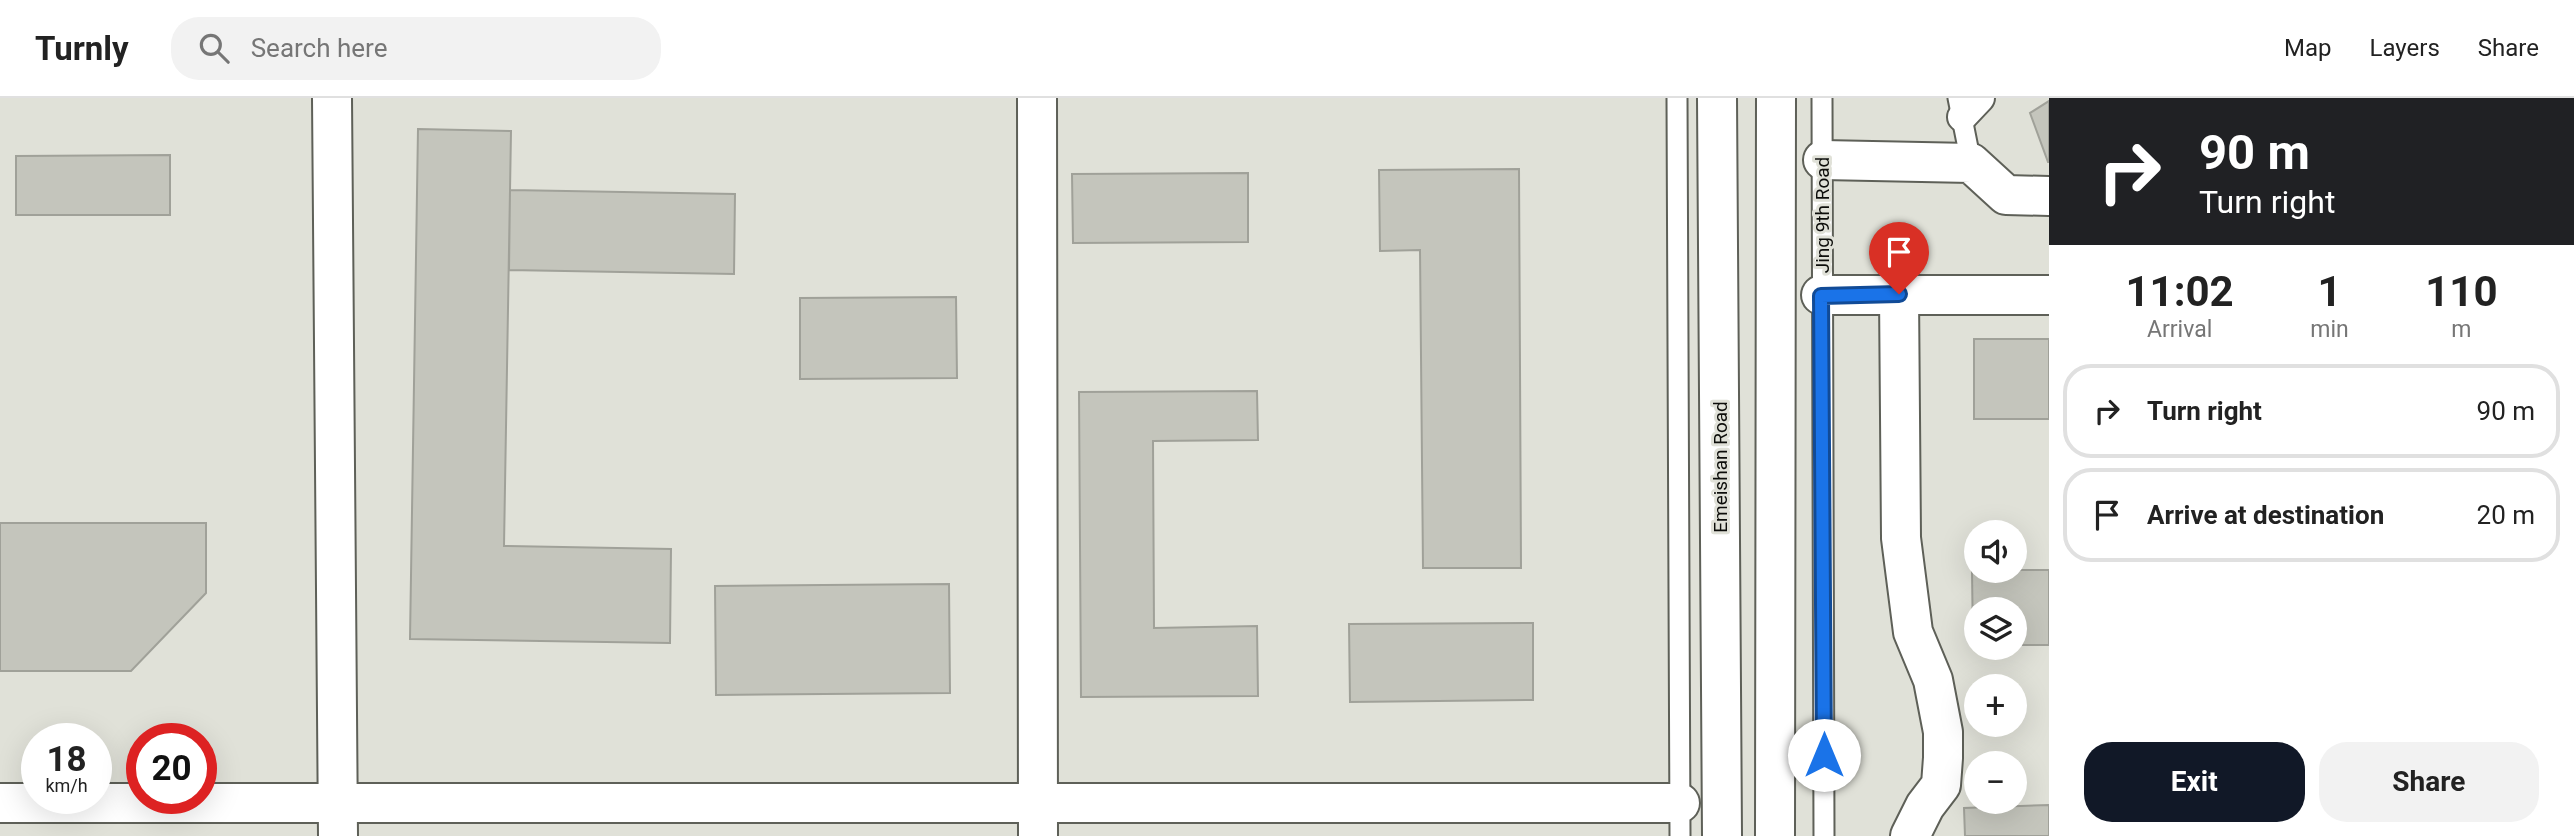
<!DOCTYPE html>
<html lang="en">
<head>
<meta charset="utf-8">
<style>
	:root { --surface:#fff; --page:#f2f2f2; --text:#222; --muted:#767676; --line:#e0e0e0; --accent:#111827 }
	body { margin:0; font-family:Roboto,sans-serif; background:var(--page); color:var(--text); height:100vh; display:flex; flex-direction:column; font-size:26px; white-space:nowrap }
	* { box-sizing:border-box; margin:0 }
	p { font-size:23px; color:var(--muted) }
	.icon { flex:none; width:38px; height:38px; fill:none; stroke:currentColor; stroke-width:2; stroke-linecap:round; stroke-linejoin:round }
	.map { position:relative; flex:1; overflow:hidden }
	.drawer { display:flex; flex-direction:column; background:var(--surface); width:525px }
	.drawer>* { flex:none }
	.hud { background:#202124; color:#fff; overflow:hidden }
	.buttons { position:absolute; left:1964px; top:422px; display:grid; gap:14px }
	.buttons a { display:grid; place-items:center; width:63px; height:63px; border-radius:50%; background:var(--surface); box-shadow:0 7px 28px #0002; font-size:35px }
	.speed { position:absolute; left:21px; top:625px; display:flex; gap:14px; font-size:35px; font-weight:700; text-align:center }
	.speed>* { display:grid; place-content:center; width:91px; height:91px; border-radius:50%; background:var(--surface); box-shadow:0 7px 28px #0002; line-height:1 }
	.speed small { font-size:18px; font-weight:400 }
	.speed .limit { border:10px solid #d22; background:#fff; color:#111 }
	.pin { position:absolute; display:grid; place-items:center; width:60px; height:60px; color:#fff; margin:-72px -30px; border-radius:50% 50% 50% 0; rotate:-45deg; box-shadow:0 0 7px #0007 }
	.pin .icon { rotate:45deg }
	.me { position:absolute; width:77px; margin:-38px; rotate:0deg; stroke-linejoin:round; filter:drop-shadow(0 0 5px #0008) }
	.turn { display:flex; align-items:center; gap:24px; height:147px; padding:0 35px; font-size:32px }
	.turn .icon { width:91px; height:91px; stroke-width:2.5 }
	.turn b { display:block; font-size:49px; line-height:60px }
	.eta { display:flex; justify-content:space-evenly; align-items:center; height:119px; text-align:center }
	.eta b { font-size:42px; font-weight:700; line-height:49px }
	.primary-button { display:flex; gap:14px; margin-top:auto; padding:14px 35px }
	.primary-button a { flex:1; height:80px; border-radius:28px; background:var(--accent); color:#fff; font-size:28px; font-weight:700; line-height:80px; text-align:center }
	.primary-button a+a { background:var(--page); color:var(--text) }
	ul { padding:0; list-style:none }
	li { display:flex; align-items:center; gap:21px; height:94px; margin:0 14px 10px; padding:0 21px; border:4px solid var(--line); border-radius:28px }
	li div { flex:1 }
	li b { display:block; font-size:26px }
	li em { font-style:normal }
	header { display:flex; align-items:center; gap:42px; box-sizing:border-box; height:98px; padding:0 35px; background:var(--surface); border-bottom:2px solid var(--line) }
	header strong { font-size:33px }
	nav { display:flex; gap:38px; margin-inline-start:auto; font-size:24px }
	.search { width:490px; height:63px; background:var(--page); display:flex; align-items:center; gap:18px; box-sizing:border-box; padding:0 24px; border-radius:28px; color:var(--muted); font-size:26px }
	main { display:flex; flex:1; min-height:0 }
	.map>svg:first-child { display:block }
	.building { fill:#c4c5bc; stroke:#a0a199; stroke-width:2 }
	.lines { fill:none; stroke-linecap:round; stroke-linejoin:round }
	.service-casing { stroke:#5e6058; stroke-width:23 }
	.pedestrian-casing { stroke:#5e6058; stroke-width:32 }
	.minor-casing { stroke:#5e6058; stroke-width:42 }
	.tertiary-casing { stroke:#5e6058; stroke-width:42 }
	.service { stroke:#fff; stroke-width:19 }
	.pedestrian { stroke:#fff; stroke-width:28 }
	.minor { stroke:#fff; stroke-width:38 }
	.tertiary { stroke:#fff; stroke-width:38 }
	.route-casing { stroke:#114b97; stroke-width:18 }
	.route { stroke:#1a73e8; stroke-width:12 }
	.labels { text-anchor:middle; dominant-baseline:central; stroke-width:6; stroke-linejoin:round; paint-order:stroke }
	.street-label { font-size:19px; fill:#0c0d0a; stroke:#e0e1d8 }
</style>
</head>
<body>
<header>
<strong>Turnly</strong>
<div class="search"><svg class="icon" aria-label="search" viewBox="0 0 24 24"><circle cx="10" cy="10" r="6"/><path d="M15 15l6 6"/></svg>Search here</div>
<nav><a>Map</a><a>Layers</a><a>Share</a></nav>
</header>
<main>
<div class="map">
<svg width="2049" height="738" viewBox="0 0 2049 738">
	<rect width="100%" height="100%" fill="#e0e1d8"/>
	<path class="building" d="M2049,3V64H2048L2030,15Z
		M418,31L511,33L504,448L671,451L670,545L410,541Z
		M170,57V117H16V58Z
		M1519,71L1521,470H1423L1420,152L1380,153L1379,72Z
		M1248,75V144L1073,145L1072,76Z
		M510,92L735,96L734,176L509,172Z
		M956,199L957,280L800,281V200Z
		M1974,241H2049V321H1974Z
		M1257,293L1258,342L1153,343L1154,530L1257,528L1258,598L1081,599L1079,294Z
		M0,425H206V495L131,573H0Z
		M1972,472H2049V547H2014V511H1976V548H1973Z
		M949,486L950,595L716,597L715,488Z
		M1533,525V602L1350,604L1349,526Z
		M2049,707V738H1965L1964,710Z"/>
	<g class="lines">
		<g class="service-casing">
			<path id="service" d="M1677,0L1680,738
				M1822,0L1824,738
				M1958,0L1971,65"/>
		</g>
		<g class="pedestrian-casing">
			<path id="pedestrian" d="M1962,19L1980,0"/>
		</g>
		<g class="minor-casing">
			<path id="minor" d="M332,0L338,738
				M1037,0L1038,738
				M1823,62L1971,65L2006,97L2049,98
				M1899,196L1901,440L1913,534L1933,582L1943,634V660L1941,687L1925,708L1910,738
				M1821,197H2049
				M0,705H1680"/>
		</g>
		<g class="tertiary-casing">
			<path id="tertiary" d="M1717,0L1722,738
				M1775,738L1776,0"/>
		</g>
		<use href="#service" class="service"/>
		<use href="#pedestrian" class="pedestrian"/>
		<use href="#minor" class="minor"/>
		<use href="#tertiary" class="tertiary"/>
	</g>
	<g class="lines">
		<g class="route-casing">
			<path id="route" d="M1824,657L1821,198L1899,196"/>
		</g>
		<use href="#route" class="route"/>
	</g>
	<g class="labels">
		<g class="street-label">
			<text transform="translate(1822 117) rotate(-90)">Jing 9th Road</text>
			<text transform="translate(1720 369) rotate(-90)">Emeishan Road</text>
		</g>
	</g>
</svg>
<div class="buttons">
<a><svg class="icon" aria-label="sound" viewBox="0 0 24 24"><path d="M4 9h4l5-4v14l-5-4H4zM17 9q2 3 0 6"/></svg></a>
<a><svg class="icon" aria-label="layers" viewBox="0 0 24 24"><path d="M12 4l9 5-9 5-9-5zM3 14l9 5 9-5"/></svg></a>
<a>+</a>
<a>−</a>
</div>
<div class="speed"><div>18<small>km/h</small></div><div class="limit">20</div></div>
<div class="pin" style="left:1899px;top:196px;background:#d93025"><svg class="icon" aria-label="arrive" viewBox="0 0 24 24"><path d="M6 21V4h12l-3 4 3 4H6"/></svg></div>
<svg class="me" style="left:1824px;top:657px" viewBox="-20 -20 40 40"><circle r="19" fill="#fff"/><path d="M0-13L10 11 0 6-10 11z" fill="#1a73e8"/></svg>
</div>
<section class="drawer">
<div class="hud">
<div class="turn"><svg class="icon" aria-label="right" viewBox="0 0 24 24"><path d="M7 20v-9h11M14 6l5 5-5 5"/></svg><div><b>90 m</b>Turn right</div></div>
</div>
<div class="eta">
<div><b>11:02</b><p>Arrival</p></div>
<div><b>1</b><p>min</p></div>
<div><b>110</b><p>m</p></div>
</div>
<ul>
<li><svg class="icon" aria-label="right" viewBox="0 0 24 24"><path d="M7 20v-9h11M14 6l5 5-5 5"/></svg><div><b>Turn right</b></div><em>90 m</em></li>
<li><svg class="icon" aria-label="arrive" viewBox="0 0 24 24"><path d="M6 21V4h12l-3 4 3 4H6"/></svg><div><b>Arrive at destination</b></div><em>20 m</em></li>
</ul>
<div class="primary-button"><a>Exit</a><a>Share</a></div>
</section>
</main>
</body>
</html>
